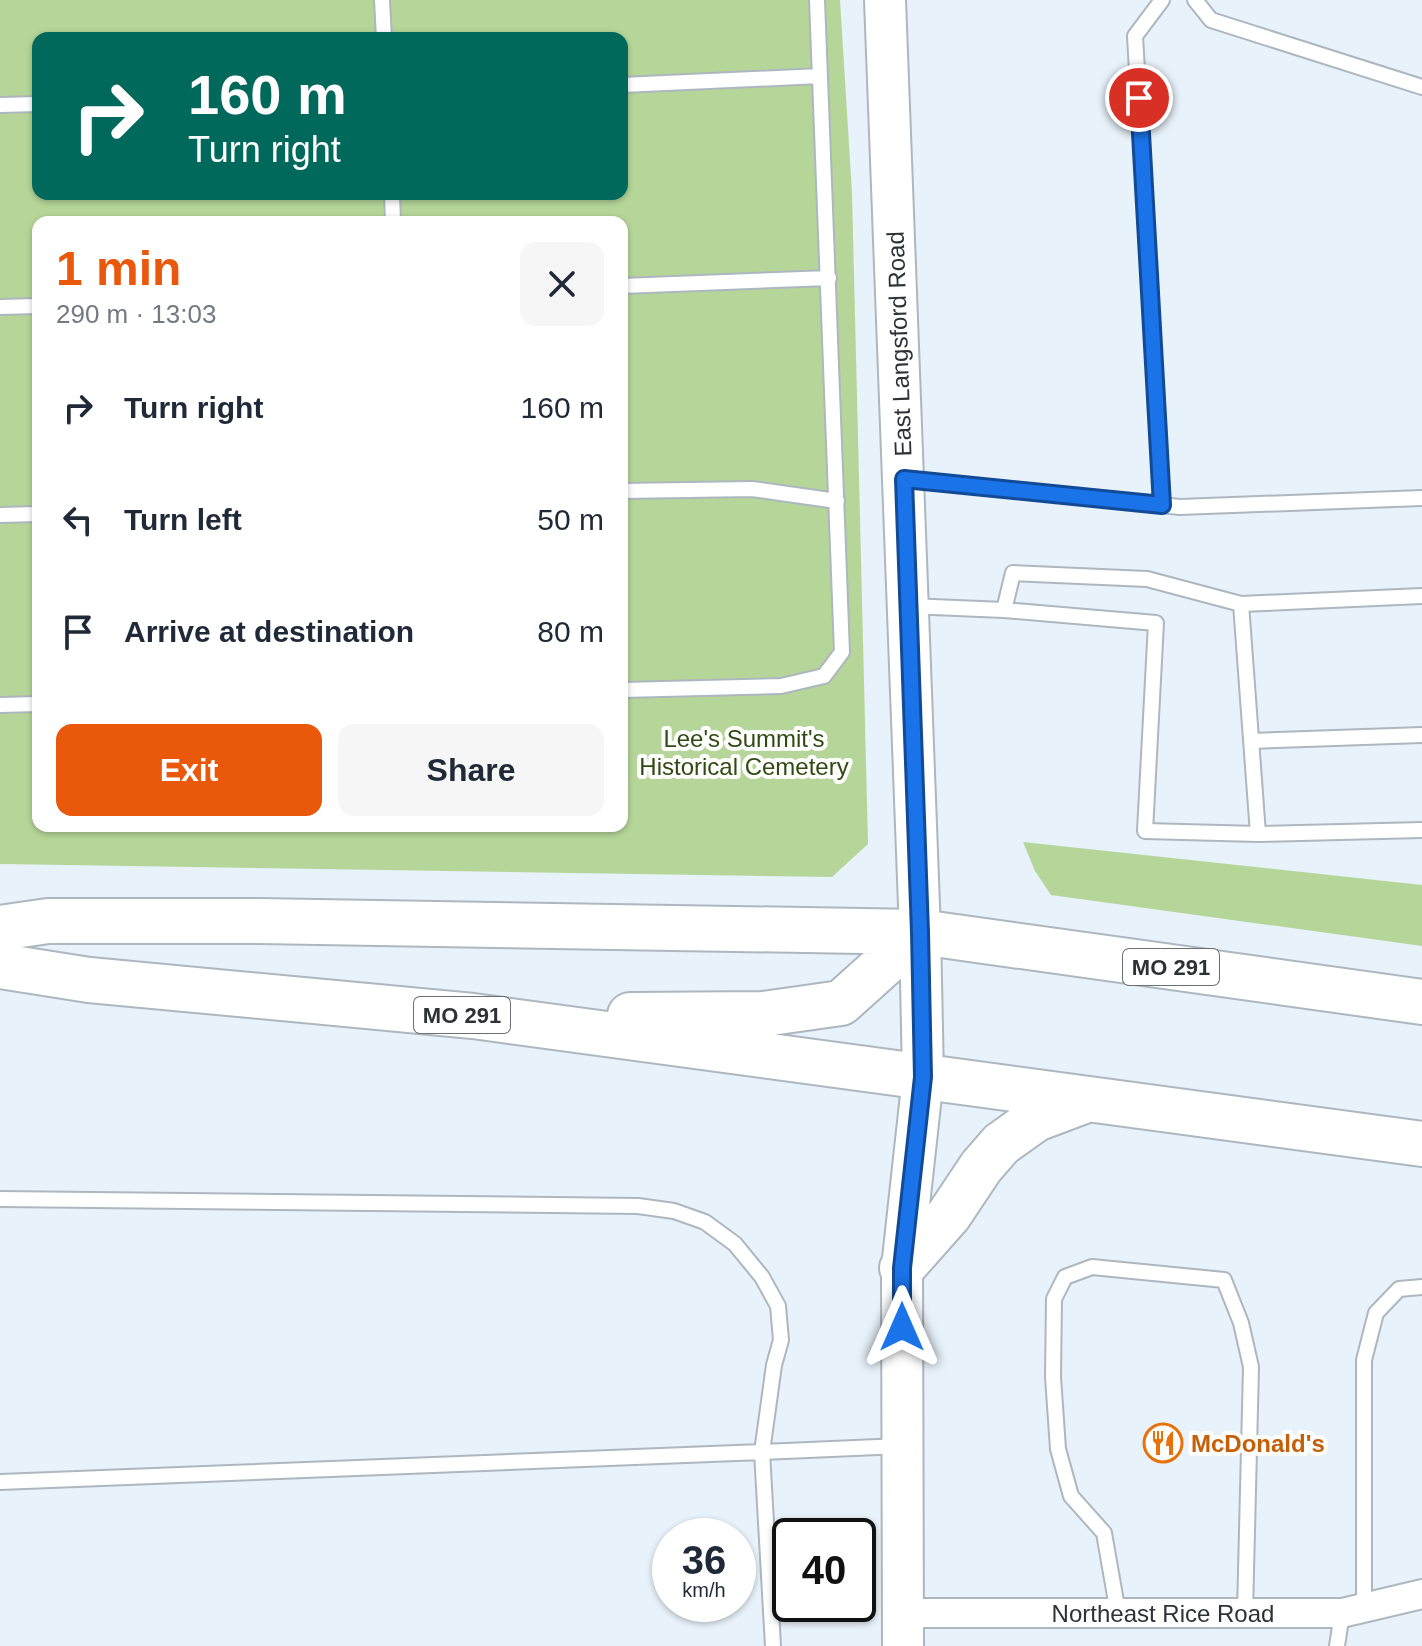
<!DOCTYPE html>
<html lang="en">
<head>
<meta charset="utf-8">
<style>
	:root { --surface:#fff; --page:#f6f6f7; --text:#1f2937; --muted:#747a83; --accent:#ea580c }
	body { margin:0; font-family:Helvetica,sans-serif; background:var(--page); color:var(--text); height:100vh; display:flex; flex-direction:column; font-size:30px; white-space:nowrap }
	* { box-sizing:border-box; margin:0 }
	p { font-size:26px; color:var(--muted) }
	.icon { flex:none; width:44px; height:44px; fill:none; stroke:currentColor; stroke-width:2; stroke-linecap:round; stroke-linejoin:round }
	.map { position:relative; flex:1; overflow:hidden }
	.side { position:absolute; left:32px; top:216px; width:596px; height:616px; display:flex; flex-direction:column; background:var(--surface); border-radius:16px; box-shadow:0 2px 6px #0004 }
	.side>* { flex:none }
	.hud { position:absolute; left:32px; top:32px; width:596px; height:168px; border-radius:16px; box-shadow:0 2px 6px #0004; background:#00695c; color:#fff; overflow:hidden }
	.speed { position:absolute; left:652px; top:1518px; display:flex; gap:16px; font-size:40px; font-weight:700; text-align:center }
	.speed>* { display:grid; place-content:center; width:104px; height:104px; border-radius:50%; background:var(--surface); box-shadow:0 2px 6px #0004; line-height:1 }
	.speed small { font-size:20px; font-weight:400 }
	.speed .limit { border:4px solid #111; border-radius:12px; background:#fff; color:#111 }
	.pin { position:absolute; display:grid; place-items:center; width:68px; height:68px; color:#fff; margin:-34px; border:4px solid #fff; border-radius:50%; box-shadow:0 2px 8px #0007 }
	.me { position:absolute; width:88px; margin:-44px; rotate:0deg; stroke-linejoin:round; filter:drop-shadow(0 0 6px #0008) }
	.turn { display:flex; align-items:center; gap:28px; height:168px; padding:0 24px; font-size:36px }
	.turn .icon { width:104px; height:104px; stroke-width:2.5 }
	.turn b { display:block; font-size:56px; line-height:68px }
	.round { display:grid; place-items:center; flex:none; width:84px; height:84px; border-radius:16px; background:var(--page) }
	.summary { display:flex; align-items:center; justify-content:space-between; height:136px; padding:0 24px }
	h1 { font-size:48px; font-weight:800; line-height:60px; color:var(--accent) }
	.primary-button { display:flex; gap:16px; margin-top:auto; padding:16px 24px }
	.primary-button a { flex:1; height:92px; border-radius:16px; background:var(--accent); color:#fff; font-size:32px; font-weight:800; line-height:92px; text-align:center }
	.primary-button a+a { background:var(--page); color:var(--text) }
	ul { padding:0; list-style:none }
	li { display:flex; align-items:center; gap:24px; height:112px; padding:0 24px }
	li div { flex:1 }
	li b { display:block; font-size:30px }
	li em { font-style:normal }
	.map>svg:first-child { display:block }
	.green { fill:#b6d699; fill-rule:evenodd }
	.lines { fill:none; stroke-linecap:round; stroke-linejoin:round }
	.lane-casing { stroke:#adb7bf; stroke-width:18 }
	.street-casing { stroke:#adb7bf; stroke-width:32 }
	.secondary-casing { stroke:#adb7bf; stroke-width:44 }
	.primary-casing { stroke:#adb7bf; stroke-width:48 }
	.lane { stroke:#fff; stroke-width:14 }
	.street { stroke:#fff; stroke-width:28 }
	.secondary { stroke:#fff; stroke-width:40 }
	.primary { stroke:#fff; stroke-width:44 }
	.route-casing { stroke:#114b97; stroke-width:20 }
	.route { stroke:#1a73e8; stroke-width:14 }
	.labels { text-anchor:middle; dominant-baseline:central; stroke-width:8; stroke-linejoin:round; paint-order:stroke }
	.shield { fill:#fefefe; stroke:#6c6f71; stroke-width:2 }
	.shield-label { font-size:22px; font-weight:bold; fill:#2e3235 }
	.street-label { font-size:24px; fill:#2e3235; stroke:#fefefe }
	.park-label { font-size:24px; fill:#304a12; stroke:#fefefe }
	.food-label { font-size:24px; font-weight:bold; fill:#c56008; stroke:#fefefe; text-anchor:start }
</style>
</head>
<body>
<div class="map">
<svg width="1422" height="1646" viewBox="0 0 1422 1646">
	<rect width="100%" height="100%" fill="#e8f2fa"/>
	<path class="green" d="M0,0H840L852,193L868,844L832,877L0,864ZM38,38H622V194H38ZM38,222H622V826H38Z
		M1023,842L1422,885V946L1051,895L1035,871Z"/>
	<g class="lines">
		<g class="lane-casing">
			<path id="lane" d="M382,0L384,38
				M1162,0L1135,36L1162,505
				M1195,0L1211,20L1422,87
				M622,85L820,76
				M0,105L38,104
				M392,194L393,222
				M622,286L829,278
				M0,307L38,306
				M904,479L1180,507L1422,498
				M622,491L752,489L837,501
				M0,515L38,514
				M909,606L1004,610L1156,623L1145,831L1258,834L1422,830
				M1004,610L1013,573L1147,579L1241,604
				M622,690L781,686L824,676L842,652L817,0
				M0,705L38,704
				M1251,741L1422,735
				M1258,834L1241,604L1422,596
				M0,1199L638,1206L674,1211L705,1222L735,1244L762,1277L778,1306L781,1340L774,1365L762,1452L901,1446
				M0,1482L762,1452L773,1646
				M1364,1608V1360L1376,1313L1399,1289L1422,1287
				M1118,1613L1104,1533L1071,1496L1058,1449L1053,1377L1054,1299L1065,1277L1092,1267L1224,1280L1241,1323L1251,1367L1245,1613
				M1337,1646L1342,1613"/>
		</g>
		<g class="street-casing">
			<path id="street" d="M901,1613H1342L1422,1594"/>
		</g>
		<g class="secondary-casing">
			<path id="secondary" d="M885,0L920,932L923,1077L902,1268L903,1646"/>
		</g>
		<g class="primary-casing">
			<path id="primary" d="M0,928L48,921H259L920,932L1422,1002
				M0,966L89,980L473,1016L1422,1144
				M630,1015L763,1014L841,1003L920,932
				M902,1268L949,1215L981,1167L1001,1144L1036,1119L1084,1101"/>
		</g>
		<use href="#lane" class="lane"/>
		<use href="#street" class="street"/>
		<use href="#secondary" class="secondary"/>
		<use href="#primary" class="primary"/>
	</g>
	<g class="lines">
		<g class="route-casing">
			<path id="route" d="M902,1327V1268L923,1077L920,932L904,479L1162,505L1139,98"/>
		</g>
		<use href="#route" class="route"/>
	</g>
	<defs>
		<g id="restaurant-ring" transform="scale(2)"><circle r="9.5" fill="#fefefe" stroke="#e8710a" stroke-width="1.5"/><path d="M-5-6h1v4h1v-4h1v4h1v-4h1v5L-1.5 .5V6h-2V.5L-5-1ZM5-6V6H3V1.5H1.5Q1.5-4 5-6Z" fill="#e8710a"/></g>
	</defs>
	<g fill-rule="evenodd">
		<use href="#restaurant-ring" x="1163" y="1443"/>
	</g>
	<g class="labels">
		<g class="shield">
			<rect x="1123" y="949" width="96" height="36" rx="6"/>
			<rect x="414" y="997" width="96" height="36" rx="6"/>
		</g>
		<g class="shield-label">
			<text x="1171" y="967">MO 291</text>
			<text x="462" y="1015">MO 291</text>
		</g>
		<g class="street-label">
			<text transform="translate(899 344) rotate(-92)">East Langsford Road</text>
			<text x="1163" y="1613">Northeast Rice Road</text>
		</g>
		<g class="park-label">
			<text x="744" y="738">Lee's Summit's<tspan x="744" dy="28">Historical Cemetery</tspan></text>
		</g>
		<g class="food-label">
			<text x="1191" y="1443">McDonald's</text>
		</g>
	</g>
</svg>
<div class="speed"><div>36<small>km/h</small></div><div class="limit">40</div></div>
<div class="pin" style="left:1139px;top:98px;background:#d93025"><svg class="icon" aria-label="arrive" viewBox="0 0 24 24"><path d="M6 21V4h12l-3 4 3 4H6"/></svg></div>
<svg class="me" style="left:902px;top:1327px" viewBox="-20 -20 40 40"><path d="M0-17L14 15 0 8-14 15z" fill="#1a73e8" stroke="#fff" stroke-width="4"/></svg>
<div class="hud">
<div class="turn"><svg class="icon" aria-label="right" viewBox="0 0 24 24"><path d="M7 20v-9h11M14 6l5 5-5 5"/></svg><div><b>160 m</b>Turn right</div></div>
</div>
<section class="side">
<div class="summary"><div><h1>1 min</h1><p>290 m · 13:03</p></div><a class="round"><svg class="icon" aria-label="close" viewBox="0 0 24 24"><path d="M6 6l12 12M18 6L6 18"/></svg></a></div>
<ul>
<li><svg class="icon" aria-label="right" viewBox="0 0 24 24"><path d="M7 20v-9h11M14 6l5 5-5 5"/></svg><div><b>Turn right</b></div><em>160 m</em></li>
<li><svg class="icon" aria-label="left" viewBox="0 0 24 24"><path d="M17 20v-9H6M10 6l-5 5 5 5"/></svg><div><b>Turn left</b></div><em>50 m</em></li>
<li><svg class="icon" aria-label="arrive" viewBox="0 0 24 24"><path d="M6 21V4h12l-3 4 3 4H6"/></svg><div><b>Arrive at destination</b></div><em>80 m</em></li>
</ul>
<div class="primary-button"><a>Exit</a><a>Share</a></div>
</section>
</div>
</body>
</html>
